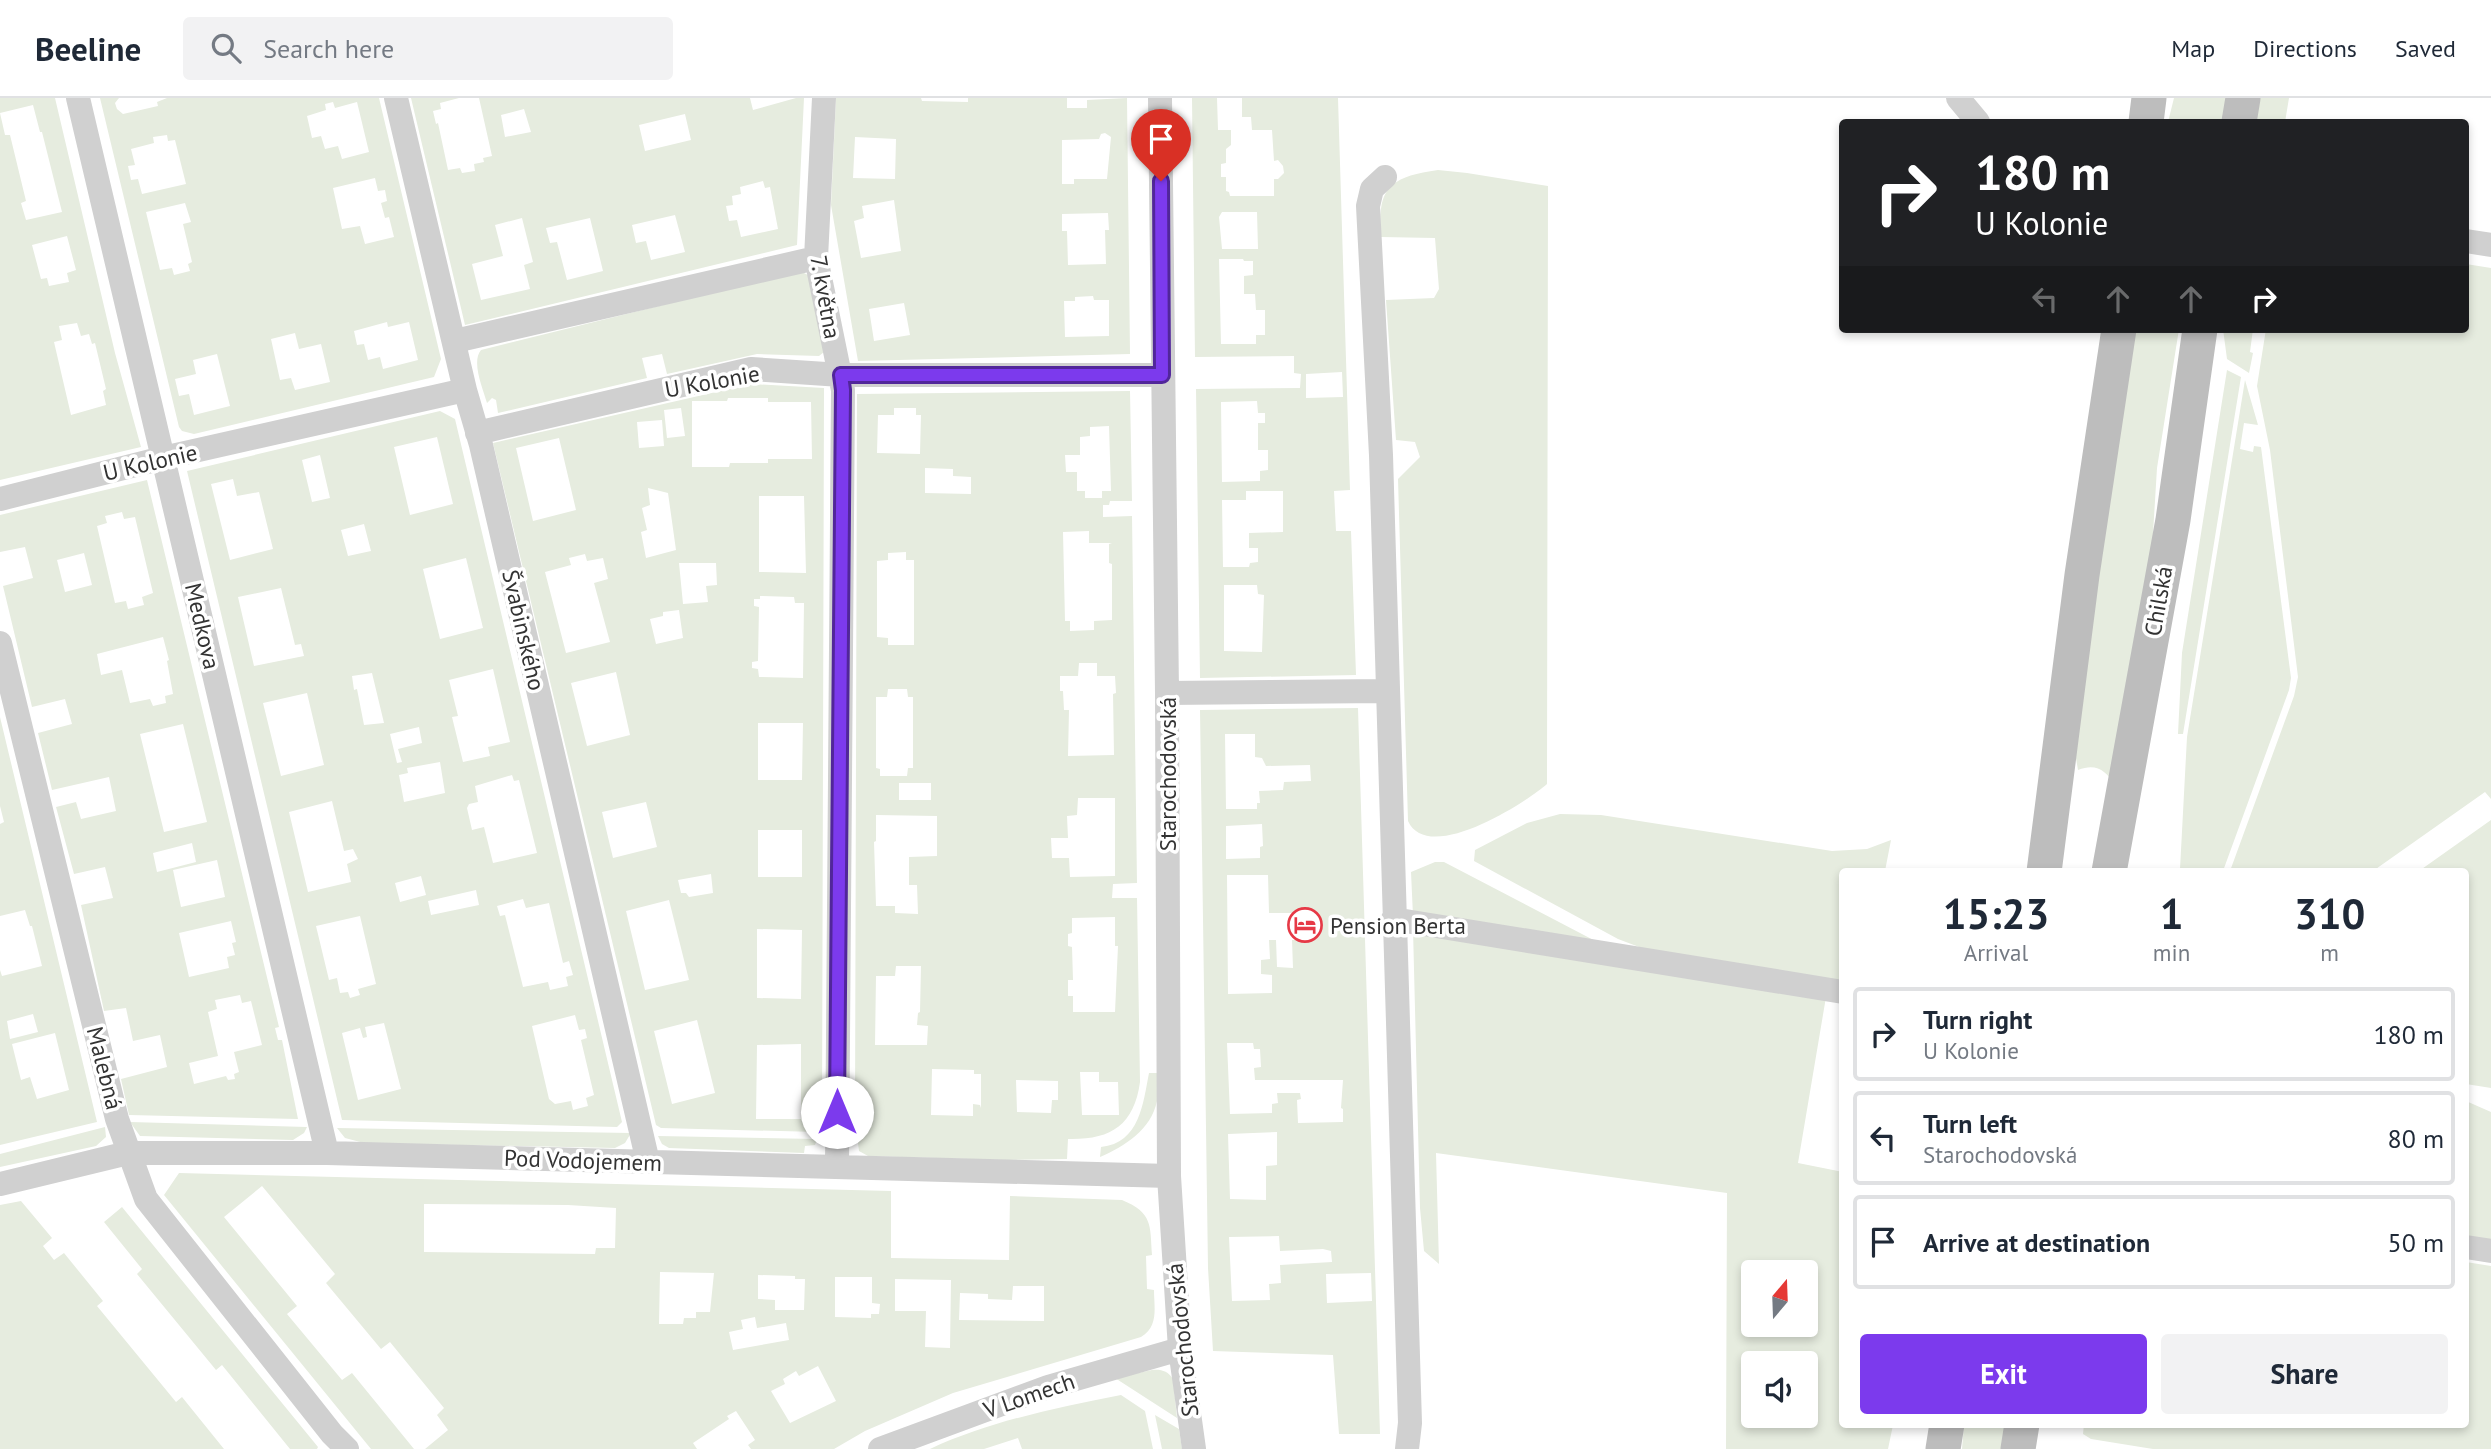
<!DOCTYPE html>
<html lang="en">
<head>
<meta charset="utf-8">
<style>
	:root { --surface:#fff; --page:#f2f2f3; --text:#1f2937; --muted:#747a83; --line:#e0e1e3; --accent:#7c3aed }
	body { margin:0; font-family:"PT Sans",sans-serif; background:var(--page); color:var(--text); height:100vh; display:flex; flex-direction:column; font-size:26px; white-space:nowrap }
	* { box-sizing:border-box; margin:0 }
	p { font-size:23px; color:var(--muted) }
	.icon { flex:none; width:38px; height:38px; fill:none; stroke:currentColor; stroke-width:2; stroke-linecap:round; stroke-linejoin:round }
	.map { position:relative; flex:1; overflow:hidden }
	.sheet { position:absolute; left:1839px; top:770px; width:630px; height:560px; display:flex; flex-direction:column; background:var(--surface); border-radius:7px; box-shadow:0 4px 10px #0003 }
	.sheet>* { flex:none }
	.top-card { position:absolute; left:1839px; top:21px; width:630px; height:214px; border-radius:7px; box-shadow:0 4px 10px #0003; background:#202124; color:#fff; overflow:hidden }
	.needle { width:46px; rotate:19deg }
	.fabs { position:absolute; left:1741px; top:1162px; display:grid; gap:14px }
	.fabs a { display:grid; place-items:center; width:77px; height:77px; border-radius:7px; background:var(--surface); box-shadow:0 4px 10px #0003; font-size:35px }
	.pin { position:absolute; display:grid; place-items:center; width:60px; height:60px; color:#fff; margin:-72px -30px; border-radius:50% 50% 50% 0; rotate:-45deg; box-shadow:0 0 7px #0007 }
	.pin .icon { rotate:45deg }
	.me { position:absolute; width:77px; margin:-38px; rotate:0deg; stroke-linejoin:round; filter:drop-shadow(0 0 5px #0008) }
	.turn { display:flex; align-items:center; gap:24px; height:147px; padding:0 21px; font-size:32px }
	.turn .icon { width:91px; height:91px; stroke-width:2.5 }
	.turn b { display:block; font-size:49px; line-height:60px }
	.lanes { display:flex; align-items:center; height:66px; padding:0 21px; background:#0003; justify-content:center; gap:35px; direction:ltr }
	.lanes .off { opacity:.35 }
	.eta { display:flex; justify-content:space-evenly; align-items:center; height:119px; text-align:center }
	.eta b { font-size:42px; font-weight:700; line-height:49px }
	.primary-button { display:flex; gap:14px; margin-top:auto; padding:14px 21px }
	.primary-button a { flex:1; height:80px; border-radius:7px; background:var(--accent); color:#fff; font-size:28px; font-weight:700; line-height:80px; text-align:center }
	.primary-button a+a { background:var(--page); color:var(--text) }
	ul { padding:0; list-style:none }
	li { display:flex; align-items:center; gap:21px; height:94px; margin:0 14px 10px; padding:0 7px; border:4px solid var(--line); border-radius:7px }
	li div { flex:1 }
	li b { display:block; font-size:26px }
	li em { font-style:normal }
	header { display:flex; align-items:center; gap:42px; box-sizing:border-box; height:98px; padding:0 35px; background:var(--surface); border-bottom:2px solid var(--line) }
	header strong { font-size:33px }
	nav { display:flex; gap:38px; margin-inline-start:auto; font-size:24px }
	.search { width:490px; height:63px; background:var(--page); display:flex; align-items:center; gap:18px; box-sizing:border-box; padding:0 24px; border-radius:7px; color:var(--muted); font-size:26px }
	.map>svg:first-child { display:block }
	.green { fill:#e6ecdf; fill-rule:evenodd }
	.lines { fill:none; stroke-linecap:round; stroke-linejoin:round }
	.street { stroke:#d0d0d0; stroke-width:24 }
	.secondary { stroke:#bdbdbd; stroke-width:35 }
	.route-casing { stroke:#51269a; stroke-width:18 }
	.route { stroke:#7c3aed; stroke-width:12 }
	.labels { text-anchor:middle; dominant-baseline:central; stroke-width:7; stroke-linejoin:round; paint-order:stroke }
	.street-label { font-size:23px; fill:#333; stroke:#fff }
	.poi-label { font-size:23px; fill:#333; stroke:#fff; text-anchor:start }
</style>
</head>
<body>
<header>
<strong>Beeline</strong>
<div class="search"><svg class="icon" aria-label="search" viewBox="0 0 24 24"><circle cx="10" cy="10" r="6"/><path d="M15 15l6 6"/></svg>Search here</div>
<nav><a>Map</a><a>Directions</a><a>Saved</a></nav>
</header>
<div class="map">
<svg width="2491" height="1351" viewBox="0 0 2491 1351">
	<rect width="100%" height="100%" fill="#fff"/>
	<path class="green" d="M0,0H55L115,255L141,349L0,382V15L5,37H10L26,103L21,105L26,122L62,114L42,34H40L33,7L0,15ZM67,138L76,172L67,175L69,184L49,188L47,180L41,181L32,147ZM77,225L81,238L89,236L92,246L95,245L106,291L103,293L106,307L71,317L54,244L62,242L59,228Z
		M100,0H119L115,5L117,11L123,16L158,8L157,4L167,0H379L441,261L434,279L194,336L182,333L179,329ZM333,4L335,10L357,4L369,54L342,61L338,48L325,51L321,38L312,40L307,18L326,12L325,6ZM167,37L168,43L175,42L186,86L142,96L138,81L131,82L128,68L135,67L131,51L154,45L153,39ZM375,80L378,93L385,92L387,103L381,105L385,120L389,119L394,139L365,146L360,128L342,131L333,90ZM185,105L191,124L183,126L192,164L188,166L190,173L174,177L172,170L160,172L146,114ZM387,224L388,229L409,224L418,262L383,271L380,259L368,262L364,246L357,247L354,233ZM295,235L299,251L321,246L330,284L295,292L291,280L280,282L271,241ZM217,256L230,308L194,317L189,296L179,298L175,281L196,276L193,262Z
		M411,0H459L440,5L441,11L433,13L436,26L438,25L448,72L460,70L462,75L475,73L474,66L484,64L483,60L492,58L479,0H750L753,12L796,0H804L797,147L465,227ZM524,11L531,34L505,39L501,17ZM685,16L691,42L645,53L639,27ZM763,83L765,90L770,89L778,131L741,139L737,122L729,123L726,108L733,107L732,98L741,96L740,89ZM675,117L685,154L651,162L646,143L636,145L632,127ZM522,120L533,164L524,167L530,191L481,202L472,166L503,158L495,127ZM590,120L603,173L567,182L557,144L550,145L546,130Z
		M836,0H921L922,3L968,4V0H1067V10H1087V2L1127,0L1130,256L858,263L831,107ZM1105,35L1111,39L1107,81H1074V86H1062V42L1099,41L1101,36ZM855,39L896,41L895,81L853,80ZM894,102L901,153L861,160L854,123L864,120L862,108ZM1108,115L1109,132H1105L1106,166L1068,167L1067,133H1062V116ZM1093,198L1094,202H1109V238L1065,239L1064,203H1075V199ZM904,205L910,237L874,243L869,211Z
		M1192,0H1217L1218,32H1231V47L1226,51V65L1221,66V79H1226V93L1229,94L1230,98H1274V81H1278L1284,75L1283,68L1278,62L1274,63L1272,32H1252L1251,19H1242V0H1338L1350,392L1334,393L1336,433H1351L1356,577L1200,580L1196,291L1300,290L1301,276L1294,275V258L1195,259ZM1222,114H1257L1258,151H1222L1219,119ZM1219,161H1243L1244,163H1253V177L1244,178V196H1255L1256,212H1265V237H1256V246H1221ZM1342,274L1343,299L1306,300V276ZM1257,303L1258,315H1265V325H1258V352H1268V372L1260,373V383L1222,384L1221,304ZM1246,393H1283V434L1249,435V450H1258V464L1250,465L1249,469H1223L1222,402H1246ZM1224,487H1257L1258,496L1264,497L1262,554L1224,553Z
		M2174,0H2230L2226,24H2168Z
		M2259,0H2289L2285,24H2255Z
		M1438,72L1467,75L1548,88L1547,686C1524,706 1428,767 1408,723L1398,381L1420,359L1415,344L1396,342L1386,202L1434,200L1439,191L1435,140L1381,139C1377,90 1389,79 1438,72Z
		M2466,166L2491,170V701L2485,694L2373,773H2230L2294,598L2298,579L2270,352L2257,288L2266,231H2466Z
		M800,173L814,180L824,254L819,258L757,256L667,276L662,256L642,260L647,280L498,315L496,302L492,300L487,305C483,291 471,264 481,252Z
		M2134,231H2179L2157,370L2152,452L2115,688C2106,672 2096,665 2078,672L2073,643Z
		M2223,231H2253L2250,254L2253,255L2249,275L2227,261Z
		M2227,272L2241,279L2183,636H2178L2182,555Z
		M2245,282L2258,327L2244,325L2240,351L2253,354L2254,348L2261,349L2291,580L2289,592L2223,773L2180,771L2187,639Z
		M751,286L824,290L822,1030L817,1034L661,1030L656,1027L493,345ZM728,300H768V304H811L812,361H768V365H730L729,369H692V303H727ZM681,310L685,338L667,340L664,312ZM662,322L664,348L639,350L637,324ZM559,340L576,412L533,423L516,350ZM648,390L668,395L676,452L646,460L641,434L647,432L642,410L650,407ZM759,398H804L806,475L759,474ZM585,456L587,463L603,460L608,481L594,485L610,544L566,555L545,474L571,467L569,460ZM679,465H716L717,487L706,488L708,504L683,506ZM760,498L794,499L795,505H804L803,580L759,579L758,571L752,570V564L758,563L759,509L754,508V501H760ZM679,512L683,540L656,546L650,521L663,518V514ZM616,574L630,637L587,648L571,585ZM758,625H803L802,682H758ZM646,704L657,749L613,760L602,714ZM802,732V779H758V732ZM711,776L713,795L689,799L686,795H681L678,782ZM669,802L689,882L645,892L626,813ZM757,831L802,832L801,901L757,900ZM697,922L715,995L672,1006L654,933ZM801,946V1021H756L757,947Z
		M1130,293L1132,403H1110L1109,407H1103V419L1132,418L1137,785L1113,786L1112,800H1137L1140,984C1134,1028 1110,1042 1068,1041L1067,1061L1006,1062L868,1058L859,1053L855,1022L857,296ZM894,310H916V317H921L920,356L877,355L878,317H894ZM1109,328L1111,393H1102V400H1085V393H1077V374H1066L1065,357H1080V339L1090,338V329ZM925,370L953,371V378L971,379V396L925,395ZM1089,433V445H1112L1109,446V465L1112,466V522L1094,523V532L1070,533V523H1065L1063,434ZM906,454V462H914V547H888V540L877,539V463L888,462V455ZM1079,565H1097V578H1115L1116,595L1113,596L1114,657L1068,658L1069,612H1064L1063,593H1060V578H1078ZM888,591H907L908,599H913V670H908L907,678H880V671L876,670V599H887ZM899,685H931V702H899ZM1078,700H1115V778L1070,779L1069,760H1052L1051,740H1068L1067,718L1077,717ZM876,717L937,718V758L909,759V787H917L918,816L895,815V808H876L874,744L876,743ZM1115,819V848H1118L1115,914H1073V898H1068V882H1073L1072,849L1068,848V836L1072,835V820ZM896,868H921L920,914L918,915L917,927L928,928L927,947H875L876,878H895ZM932,971L974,972V976H981V1010L980,1007L973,1006V1018L931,1017ZM1080,974H1099V984H1118L1119,1017H1082ZM1016,982L1058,983V1002H1052L1051,1015L1017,1014Z
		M440,313L455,321L622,1024L617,1029L342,1022L187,373ZM437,339L453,406L410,417L394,349ZM320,357L330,400L312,404L302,362ZM233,381L237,398L259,394L273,451L230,462L211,386ZM364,426L371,453L348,458L341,432ZM466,460L483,530L440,541L423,471ZM281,490L295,547L301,546L304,558L254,568L238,499ZM493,571L510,644L488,649L490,658L463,664L452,619L458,618L449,582ZM372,575L384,625L364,627L357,591L354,592L352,578ZM307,595L324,667L281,678L263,605ZM419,629L422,645L398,651L402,664L397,665L390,636ZM440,664L445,695L404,704L399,677L408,675L407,670ZM512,677L514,683L519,682L537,755L493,765L484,729L472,732L467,710L469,706L478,704L475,688ZM332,703L344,753L353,751L358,761L347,766L351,784L308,794L289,714ZM421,778L426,797L400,804L395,785ZM476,792L479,807L431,817L428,803ZM523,801L526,810L549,805L563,865L569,863L573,877L566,879L568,888L550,892L548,884L523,889L505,817L500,818L497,808ZM360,818L376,886L358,891L360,897L350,900L348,894L340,895L337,880L329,882L316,828ZM575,917L579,932L585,931L587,940L581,942L594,997L586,1000L588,1008L573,1012L571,1003L555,1006L549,1001L532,928ZM384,925L401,991L358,1002L342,935L360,930L363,940L367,939L365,929Z
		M147,382L279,929L275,930L278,942H282L298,1021L129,1017L121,981L167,969L160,937L133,943L126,910L104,913L81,807L113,800L105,769L74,776L56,709L76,704L81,721L116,713L109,679L52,692L38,635L72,626L65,601L32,609L3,488L33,480L25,449L0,454V417ZM122,414L124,421L135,419L153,495L142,499L144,507L128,511L126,503L115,505L97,428L107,425L105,418ZM84,455L92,487L65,494L57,462ZM163,539L169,562L167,563L173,596L165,598L166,605L153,608L150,601L130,605L122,572L101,577L97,556ZM183,626L207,724L164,734L140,636ZM192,745L196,764L157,774L153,755ZM217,762L225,799L181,809L173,772ZM231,823L236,844L232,845L235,857L227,859L229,870L189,879L179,835ZM240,897L242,905L251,903L262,947L234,954L239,974L234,976L235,981L228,982L226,978L194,986L189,965L218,958L208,914L217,911L215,902Z
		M1358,610L1380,1336H1339L1333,1257L1213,1253L1208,1170L1200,612ZM1225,636H1255V659L1262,660L1266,668L1310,667L1311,683L1284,684L1283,692L1259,693L1260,705H1257V711H1226ZM1262,726L1263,748L1260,749V760L1226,761V728ZM1227,777H1268L1269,815H1314V841L1292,842L1293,870L1277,869L1276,842H1269L1270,861L1261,862V876L1272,877V895L1228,896ZM1227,945H1253L1254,951H1260L1261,969L1254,970L1255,982H1343L1341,1010L1343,1011V1024L1298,1025L1297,1002L1301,1001L1300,995H1277L1278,1005L1272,1006V1015L1230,1016ZM1277,1034V1067L1266,1068V1102L1230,1101L1228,1036ZM1279,1138L1280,1153L1323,1151L1331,1153L1332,1164L1280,1167L1281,1185L1269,1186L1270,1202L1232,1203L1229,1139ZM1371,1175L1372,1203L1327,1205L1326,1176Z
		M0,619L97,1024L0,1047V872L2,878L42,868L32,828H30L25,812L0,818V726L4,724L0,708ZM33,916L38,934L10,941L7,923ZM55,935L69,992L37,1001L30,979L21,982L12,946Z
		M1560,716L1601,717L1832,753L1867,751L1891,742L1885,773L1843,774V884L1663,858L1618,841L1474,763L1475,752L1527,725Z
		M2491,722V990L2466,986V774L2419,773Z
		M1435,764H1444L1603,847L1413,818L1411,774Z
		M1413,831L1826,899L1798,1065L1843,1074V1326L1893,1327L1888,1351H1726L1727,1095L1436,1055L1439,1166L1424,1153L1420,1110ZM1754,1174H1806V1227H1754ZM1754,1265H1806V1318H1754Z
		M1149,975H1158C1158,984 1159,994 1157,1003C1151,1032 1125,1048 1100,1059L1101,1049C1140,1045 1143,1005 1149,975Z
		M2466,1003L2491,1014V1142L2466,1138Z
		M130,1024L307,1029L304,1035L293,1042L140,1038Z
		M105,1029L106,1039L96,1048L0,1069V1056Z
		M337,1030L631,1035L625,1045L615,1050L364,1045L345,1040Z
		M658,1038L817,1041L815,1047L805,1048L804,1055L669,1050L662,1046Z
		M179,1075L891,1093V1160L1009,1162L1010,1098L1122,1102C1153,1115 1150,1127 1152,1157L1146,1158L1147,1191L1154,1192C1154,1210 1159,1228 1141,1239L953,1295L865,1333L834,1351H751L748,1347L755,1342L736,1313L727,1318L729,1321L693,1345L697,1351H425L448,1332L437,1317L444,1310L390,1244L381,1251L326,1185L335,1176L262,1088L224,1119L297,1208L287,1216L342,1282L352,1275L414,1351H371L164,1097ZM424,1106L568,1107L616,1110L615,1150H596L595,1156L424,1154ZM660,1174L714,1175L710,1214H696V1220H684L683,1226H659ZM758,1177L795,1178V1181H805L804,1212H775V1202L758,1201ZM835,1179H872V1205L880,1206L879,1216H871V1220L835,1219ZM895,1181L951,1182L950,1250L925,1249L926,1213H895ZM1013,1188H1044V1223L959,1222L960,1195L988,1196V1201L1012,1202ZM755,1219L757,1230L786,1225L789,1242L733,1252L729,1234L743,1231L741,1222ZM818,1268L836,1303L790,1325L771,1293L785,1286L783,1281L796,1273L799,1278Z
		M21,1103L52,1140L43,1148L54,1162L64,1155L103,1203L97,1208L176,1304L182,1299L224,1351H0V1107Z
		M122,1109L318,1349L317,1351H290L222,1267L216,1272L137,1176L142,1171L104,1124Z
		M2466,1164L2491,1168V1351H2153L2091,1341L2083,1336L2084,1326H2466Z
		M1152,1272C1161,1271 1168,1273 1173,1281L1177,1320L1115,1280Z
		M1121,1297L1145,1313L1153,1351H1022L1018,1340L984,1351H930C990,1323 1056,1310 1121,1297Z
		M1155,1317L1179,1331L1182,1351H1162Z
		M1964,1327H2013L2009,1351H1962Z"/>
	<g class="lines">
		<path class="street" d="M78,0L327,1055
			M396,0L465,292L481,347L648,1064
			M824,0L816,160L843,292L837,1069
			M1160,0L1167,595L1169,1078L1180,1251L1194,1351
			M1958,0L1978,24
			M1385,79L1372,91L1368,108L1381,357L1410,1325L1407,1351
			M2466,143L2491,147
			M455,243L816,160
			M477,335L751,271L841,277H1162
			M0,401L163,360L465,292
			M0,545L117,1021L146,1101L332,1336L347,1351
			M1167,595L1386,593
			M1393,821L1843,894
			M0,1086L128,1055H327L1169,1078
			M2466,1149L2491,1153
			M880,1351L1048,1289L1180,1251"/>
		<path class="secondary" d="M2146,24L2149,0
			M2239,24L2243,0
			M2044,774L2082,477L2119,231
			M2109,774L2173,422L2200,231
			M1943,1351L1947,1326
			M2018,1351L2022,1326"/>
	</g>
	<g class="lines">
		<g class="route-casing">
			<path id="route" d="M837,1014L843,292L841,277H1162L1161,83"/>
		</g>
		<use href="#route" class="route"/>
	</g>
	<defs>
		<g id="hotel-ring" transform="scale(1.75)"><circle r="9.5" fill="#fff" stroke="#e63946" stroke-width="1.5"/><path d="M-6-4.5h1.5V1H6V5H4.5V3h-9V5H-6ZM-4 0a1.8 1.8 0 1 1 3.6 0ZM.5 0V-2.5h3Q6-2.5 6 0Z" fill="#e63946"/></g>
	</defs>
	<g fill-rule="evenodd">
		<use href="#hotel-ring" x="1305" y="827"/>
	</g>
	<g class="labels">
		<g class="street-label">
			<text transform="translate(826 199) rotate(80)">7. května</text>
			<text transform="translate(712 283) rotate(-10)">U Kolonie</text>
			<text transform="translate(150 364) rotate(-13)">U Kolonie</text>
			<text transform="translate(2158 503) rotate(-80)">Chilská</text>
			<text transform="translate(203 528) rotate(77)">Medkova</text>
			<text transform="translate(524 532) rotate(77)">Švabinského</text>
			<text transform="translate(1167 676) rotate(-90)">Starochodovská</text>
			<text transform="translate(105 970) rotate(76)">Malebná</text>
			<text transform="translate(583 1062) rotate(2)">Pod Vodojemem</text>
			<text transform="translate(1182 1242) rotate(-96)">Starochodovská</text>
			<text transform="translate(1029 1297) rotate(-19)">V Lomech</text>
		</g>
		<g class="poi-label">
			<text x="1330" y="827">Pension Berta</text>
		</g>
	</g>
</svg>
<div class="fabs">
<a><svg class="needle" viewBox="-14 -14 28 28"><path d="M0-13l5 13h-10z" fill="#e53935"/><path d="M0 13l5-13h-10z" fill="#747a83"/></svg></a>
<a><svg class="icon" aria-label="sound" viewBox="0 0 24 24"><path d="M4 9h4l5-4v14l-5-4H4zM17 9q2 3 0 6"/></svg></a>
</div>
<div class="pin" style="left:1161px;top:83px;background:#d93025"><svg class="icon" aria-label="arrive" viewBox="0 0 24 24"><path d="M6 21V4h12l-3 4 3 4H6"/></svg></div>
<svg class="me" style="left:837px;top:1014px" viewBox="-20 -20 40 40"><circle r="19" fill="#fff"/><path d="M0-13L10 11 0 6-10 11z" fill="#7c3aed"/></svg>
<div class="top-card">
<div class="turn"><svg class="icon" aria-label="right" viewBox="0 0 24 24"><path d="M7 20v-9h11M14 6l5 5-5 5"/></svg><div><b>180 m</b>U Kolonie</div></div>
<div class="lanes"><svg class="icon off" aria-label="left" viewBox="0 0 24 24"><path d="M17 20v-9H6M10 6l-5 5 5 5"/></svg><svg class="icon off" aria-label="ahead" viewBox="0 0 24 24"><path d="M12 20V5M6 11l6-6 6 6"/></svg><svg class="icon off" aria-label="ahead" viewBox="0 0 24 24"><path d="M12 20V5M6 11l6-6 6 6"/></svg><svg class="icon" aria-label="right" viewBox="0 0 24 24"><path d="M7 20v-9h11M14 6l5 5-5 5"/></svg></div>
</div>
<section class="sheet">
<div class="eta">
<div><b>15:23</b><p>Arrival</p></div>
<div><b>1</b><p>min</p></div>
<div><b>310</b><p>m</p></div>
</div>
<ul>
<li><svg class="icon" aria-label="right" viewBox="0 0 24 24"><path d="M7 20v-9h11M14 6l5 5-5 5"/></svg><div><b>Turn right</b><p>U Kolonie</p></div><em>180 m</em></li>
<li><svg class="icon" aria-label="left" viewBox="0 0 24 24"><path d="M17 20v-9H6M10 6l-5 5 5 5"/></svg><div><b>Turn left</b><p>Starochodovská</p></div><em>80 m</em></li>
<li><svg class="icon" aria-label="arrive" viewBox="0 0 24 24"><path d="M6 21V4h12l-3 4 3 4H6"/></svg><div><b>Arrive at destination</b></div><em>50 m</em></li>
</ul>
<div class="primary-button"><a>Exit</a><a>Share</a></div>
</section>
</div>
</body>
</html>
